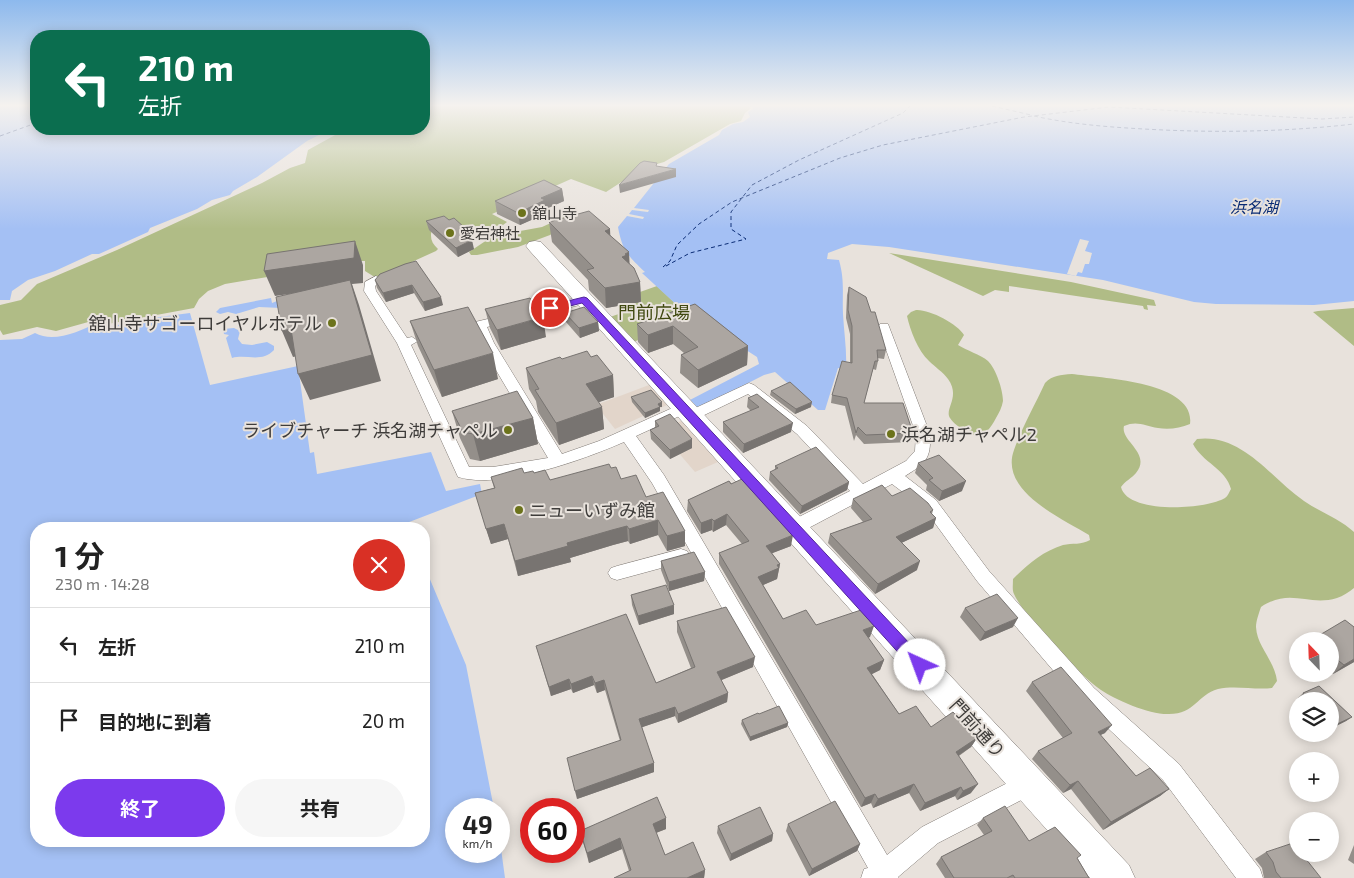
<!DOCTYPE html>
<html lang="ja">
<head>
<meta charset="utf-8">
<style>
	:root { --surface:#fff; --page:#f6f6f6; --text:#222; --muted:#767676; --line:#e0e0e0; --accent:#7c3aed }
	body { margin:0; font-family:"Exo 2","Noto Sans JP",sans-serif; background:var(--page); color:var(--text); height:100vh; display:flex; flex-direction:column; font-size:19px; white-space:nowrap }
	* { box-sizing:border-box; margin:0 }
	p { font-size:16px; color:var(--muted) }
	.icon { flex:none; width:28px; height:28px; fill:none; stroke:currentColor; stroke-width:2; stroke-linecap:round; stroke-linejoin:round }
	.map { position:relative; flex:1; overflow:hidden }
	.panel { position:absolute; left:30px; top:522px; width:400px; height:325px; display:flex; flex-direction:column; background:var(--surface); border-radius:20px; box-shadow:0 2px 12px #0003 }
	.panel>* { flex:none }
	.top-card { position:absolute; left:30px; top:30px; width:400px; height:105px; border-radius:20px; box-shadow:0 2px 12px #0003; background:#0b6e4f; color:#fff; overflow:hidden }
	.needle { width:32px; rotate:337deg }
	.buttons { position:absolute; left:1289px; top:632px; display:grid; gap:10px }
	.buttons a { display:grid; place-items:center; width:50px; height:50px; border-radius:50%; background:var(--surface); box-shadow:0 2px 12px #0003; font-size:25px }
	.speed { position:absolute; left:445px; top:798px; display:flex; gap:10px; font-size:25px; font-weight:700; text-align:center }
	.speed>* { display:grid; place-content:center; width:65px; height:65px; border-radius:50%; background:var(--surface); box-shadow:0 2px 12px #0003; line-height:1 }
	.speed small { font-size:12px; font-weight:400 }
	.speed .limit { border:8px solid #d22; background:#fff; color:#111 }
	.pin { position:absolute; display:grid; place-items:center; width:42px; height:42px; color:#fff; margin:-21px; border:2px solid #fff; border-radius:50%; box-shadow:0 1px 5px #0007 }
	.me { position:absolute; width:55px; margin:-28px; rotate:317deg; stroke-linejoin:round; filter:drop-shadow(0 0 4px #0008) }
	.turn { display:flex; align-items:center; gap:18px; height:105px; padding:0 25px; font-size:22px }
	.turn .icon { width:65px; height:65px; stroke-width:2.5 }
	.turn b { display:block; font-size:35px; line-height:42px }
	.round { display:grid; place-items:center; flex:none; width:52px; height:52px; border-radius:26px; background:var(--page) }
	.overview { display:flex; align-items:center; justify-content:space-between; height:85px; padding:0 25px }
	h1 { font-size:30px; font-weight:700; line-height:38px }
	.action { display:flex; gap:10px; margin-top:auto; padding:10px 25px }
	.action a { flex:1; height:58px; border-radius:30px; background:var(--accent); color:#fff; font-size:20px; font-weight:700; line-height:58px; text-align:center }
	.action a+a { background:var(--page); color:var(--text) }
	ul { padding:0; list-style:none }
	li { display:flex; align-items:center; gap:15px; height:75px; padding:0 25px; border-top:1px solid var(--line) }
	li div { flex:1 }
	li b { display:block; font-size:19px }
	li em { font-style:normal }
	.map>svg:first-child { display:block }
	.built { fill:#e2d5ca }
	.green { fill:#b0bc86 }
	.water { fill:#a4c0f4 }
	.pier { fill:#e8e2dc }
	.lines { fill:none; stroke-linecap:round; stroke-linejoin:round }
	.ferry { stroke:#092b74; stroke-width:1; stroke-dasharray:4 3; stroke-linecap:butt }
	.minor-casing { stroke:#807a75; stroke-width:1 }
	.primary-casing { stroke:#807a75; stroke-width:1 }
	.minor { fill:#fff; fill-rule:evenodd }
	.primary { fill:#fff; fill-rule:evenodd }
	.wall { fill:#948f8a }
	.shaded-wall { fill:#787471 }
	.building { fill:#aca6a1; stroke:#787471 }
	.route { fill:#7c3aed; stroke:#51269a }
	.poi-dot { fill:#6c731b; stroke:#e8e2dc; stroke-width:2 }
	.labels { text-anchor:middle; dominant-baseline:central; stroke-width:4; stroke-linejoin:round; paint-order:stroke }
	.far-poi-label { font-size:15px; fill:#3e3c3a; stroke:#e8e2dc; text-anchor:start }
	.far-water-label { font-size:16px; font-style:italic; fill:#092b74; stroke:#e8e2dc }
	.park-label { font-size:18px; fill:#3f480f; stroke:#e8e2dc }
	.poi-label { font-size:18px; fill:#3e3c3a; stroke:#e8e2dc; text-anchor:end }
	.street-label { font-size:18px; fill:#3e3c3a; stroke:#e8e2dc }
</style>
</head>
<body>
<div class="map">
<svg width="1354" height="878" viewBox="0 0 1354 878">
	<rect width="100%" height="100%" fill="#e8e2dc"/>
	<path class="built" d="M649,385L667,405L615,429L596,405Z
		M681,421L718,462L695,472L659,430Z"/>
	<path class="green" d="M424,106H748L751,108L745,113L741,121L730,124L664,162L643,168L606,192L571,179L492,214L507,222L503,225L465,229L452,226L433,227C429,236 431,243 438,249L436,251L381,276H373L365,271V261H355L327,267L225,284L208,291L199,299L194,308L108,324L99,319L56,331L37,327L3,335L0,330V305L21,300L37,284L117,250L262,183L290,168L305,163L308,150L346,129H424Z
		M566,216V218L556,231L550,235L518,247L477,255H471L469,252L493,236L542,227Z
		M889,253L1071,282L1154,300L1156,306L1147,305L1148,310L1144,309L1143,306L1009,286V292L995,290L983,296Z
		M657,286L679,307L697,319L633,342L610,317L633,309L623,298Z
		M1354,308V346L1313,312L1318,311Z
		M916,310C929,309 958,324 964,335L958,345C967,351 980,354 988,361C996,369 1003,390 1003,401C1002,407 999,413 996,418C988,433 980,442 964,430C959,427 953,423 950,418C944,409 961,397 948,379C943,372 935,367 929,361C918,351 910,330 907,316L911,312Z
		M1072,374C1100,378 1196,381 1190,424C1180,428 1169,430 1158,428C1145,426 1137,420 1124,426C1120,441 1152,453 1136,473C1132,478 1125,481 1121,487C1127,514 1205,510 1225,498C1228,496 1229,492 1231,489C1226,469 1202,462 1193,444L1197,439C1242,433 1271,478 1304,501C1320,512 1340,519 1354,532V588C1349,592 1343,596 1337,598C1308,607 1291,587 1261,607C1259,613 1256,621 1256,627C1257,647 1275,661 1277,681L1272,688C1254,690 1235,685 1218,689C1197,695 1195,714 1169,714C1151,715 1115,700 1101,690C1080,676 1024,617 1014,594C1012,590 1013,584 1013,579C1027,565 1043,551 1063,545C1072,543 1082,545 1090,540L1089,535C1061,518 999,491 1014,450C1022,427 1035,405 1045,383C1053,375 1060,375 1072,374Z"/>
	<path class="water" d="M0,106H36V129H331L307,141L257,177L233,191L230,195L212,200L197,209L150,228L148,232L99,254H92L55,271L28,280L12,291L10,300H0Z
		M752,106H1354V301L1314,305L1216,304L1194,302L1103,280L889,247L852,244L828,253L827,259L839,260C845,282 842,293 843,314C844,333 847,350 846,369L838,368L825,410H818L775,372L764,375L697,409L688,401L759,364L757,357L679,307L642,273L645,272C628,256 622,250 618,227L627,216L643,219L644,217L629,214L632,210L648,212L649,210L634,208L669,164L719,135L722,130L733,124L743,122L750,117L748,112L753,109Z
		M271,298L272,303L277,301L281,308L259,307L236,314L228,312L220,314L216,312L220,308Z
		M190,313L210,385L298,366L310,453L314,452L317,474L431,452L446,491L480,484L482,494L391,529H36V841H424V573L429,577L466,665L494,809H456V851H499V834L505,878H0V340L22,339L35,333C53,343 79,332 96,323L102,328L159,317Z
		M234,328L240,331L238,339L242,344L252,345L267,342L274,346V350C262,363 247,354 232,358L226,338L229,335L224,334L223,329Z"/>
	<path class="pier" d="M1080,239L1089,241L1085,251L1092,253L1089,264H1085L1082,273L1078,272L1076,276L1067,274Z"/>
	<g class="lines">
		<path class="ferry" d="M992,106L1031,115
			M1034,116C1070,124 1107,127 1144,129C1214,133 1284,132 1354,124
			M0,136L36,123
			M666,266L690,253L746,239L731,229V212L752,185L799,160L903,113L910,106
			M663,267L670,261L677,245L699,224L732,202L840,158L883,145L1024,117L1109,107L1322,119L1354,117"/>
		<g class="minor-casing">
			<path id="minor" d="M376,276L382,280L375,286L376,291L407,338L412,337L418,341L411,345L469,467H493L548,458L480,343L476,330L459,334L453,330L454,327L584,296L588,297L590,300L588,303L487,327L494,343L562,454L599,441L679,405H689L691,408L689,411L749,383L754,385L807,426L863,484L906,461L915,451L916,434L878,327L880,324H888L930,434C931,459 926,463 905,476L936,500L989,571L1094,688L1179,764L1260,869L1263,878H1236L1163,780L1080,702L977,581L924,508L892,484L799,533L793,535L787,533L785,528L787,523L850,491L797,434L748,394L696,419H686L684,416L686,413L636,436L664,475L887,855L922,827L1021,776L1029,773L1037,776L1040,784L1037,792L938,843L898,877L899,878H861L864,869L868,868L652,483L624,442C585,459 501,490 458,477L397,343L364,291L365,282Z
				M681,549L687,551L690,556L687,561L617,580L611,578L608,573L611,568L617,566Z"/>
		</g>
		<g class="primary-casing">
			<path id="primary" d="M535,241L541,242L1129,865L1135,878H1090L529,250L526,246L529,242Z"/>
		</g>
		<use href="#minor" class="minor"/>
		<use href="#primary" class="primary"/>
	</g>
	<path class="wall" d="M562,189L564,201L546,209L547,213L520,225L497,214L495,201Z
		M426,221L474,249L458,257L429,230Z
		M549,222L610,229V235L640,282L641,302L606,308L589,290L588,280L552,242Z
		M405,264L443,305L425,311L414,293L386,302L377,288L375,280Z
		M849,287L871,312L886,350L884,359L877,358L878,361L876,370L873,369L864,403L913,433L911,442L864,444L856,435L854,441L845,406L831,403L832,395L850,363V334L846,318L847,295Z
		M695,304L748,346L747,365L698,388L680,373L681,355L684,353L673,344L648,353L638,342L637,324Z
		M485,309L546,337L501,350L490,328Z
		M565,313L598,322L599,331L580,338L566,322Z
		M410,321L498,379L442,397L418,346Z
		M591,357L613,375L614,397L598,402L602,407L604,429L559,445L538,412L536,401L529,389L526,368L562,359Z
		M771,391L811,407L795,414L770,395Z
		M631,397L662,402V407H660V411L645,418L632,402Z
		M748,398L791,432L743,453L723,432V422L751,411L747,407Z
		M452,411L533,418L538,444L480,461L470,459L460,438Z
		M655,421L692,448L670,459L651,439L650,430L655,428Z
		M918,463L962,491L939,501L926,490L927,485L915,473Z
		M775,466L849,482L847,490L800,514L769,480L770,472L775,470Z
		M611,468L621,479L646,497L685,546L667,551L658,535L630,544L628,541L613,545L570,558L571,562L518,576L508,539L491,544L475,493L494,488L491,477L524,473H534L550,480Z
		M729,481L791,546L772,553L780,564L777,579L763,585L783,619L870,637L868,638L884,660L880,670L872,674L899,714L931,727L977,738L971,747L959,756L971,793L957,800L955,796L920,811L909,793L873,808L871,803L861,807L719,564V553L742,544L726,525L713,532L712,530L701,534L687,511L688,500Z
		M892,496L933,510L932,514L936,518L933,528L901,543L917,570L875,594L828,543L830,534L863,522L851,508L853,499Z
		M661,561L705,572L704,581L669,591L661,570Z
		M631,595L674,614L639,625L632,605Z
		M965,608L1013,627L980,641L960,617Z
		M1345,620L1354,627V662L1333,674L1330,672V641H1311Z
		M677,621L753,667L721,680L728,693L727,702L678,723L675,716L642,727L654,772L577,799L620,741L605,690L597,693L594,685L573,693L571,689L551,696L536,646L656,683L691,668L677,632Z
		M1032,682L1105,733L1100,735L1136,776L1169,789L1160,796L1103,830L1071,789L1063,793L1032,759L1038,751L1063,738L1026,691Z
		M1319,686L1352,717L1346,721L1330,729V701H1301L1298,698L1303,693Z
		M759,714L788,723L787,727L750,741L741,724L742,720Z
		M666,818V829L656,833L665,855L705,870L704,878H614L629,871L622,849L589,863L580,831Z
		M983,818L1029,841L1078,859L1089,878H945L936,864L941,857L984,835L977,825Z
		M788,824L860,844L857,851L809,876L786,831Z
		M718,826L773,834L772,841L730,861L717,833Z
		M1354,845V864L1348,860Z
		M1266,852L1321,878H1264L1262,868L1255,859Z"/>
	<path class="shaded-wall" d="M676,169V177L620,193L619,185Z
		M562,189L564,201L546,209L547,213L520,225L518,213L541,198Z
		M610,229L611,249L605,231Z
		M472,240L474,249L458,257L456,248Z
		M355,241L363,265V283L352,284L359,305L381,381L310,400L298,374L352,285L275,296L264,271Z
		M629,252L630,272L622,257L625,254Z
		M640,282L641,302L606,308L605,288Z
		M412,285L414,293L386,302L383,293Z
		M441,297L443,305L425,311L423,302Z
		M543,317L546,337L501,350L497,330Z
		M598,322L599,331L580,338L579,328Z
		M673,326V344L648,353V335Z
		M291,329L302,355L293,357L282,331Z
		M748,346L747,365L698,388V370Z
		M493,353L498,379L442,397L434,370Z
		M613,375L614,397L588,406L586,384Z
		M662,402V407H660V411L645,418V413L658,404Z
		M812,402L811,407L795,414L796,409Z
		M602,407L604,429L559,445L556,423Z
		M533,418L538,444L480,461L473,434Z
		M793,423L791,432L743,453L744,444Z
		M692,439V448L670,459V450Z
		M966,481L962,491L939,501L942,491Z
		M849,482L847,490L800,514L802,506Z
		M727,514L726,525L713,532L714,521Z
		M936,518L933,528L893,547L896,537Z
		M712,519V530L701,534V523Z
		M658,520V535L630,544L629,529Z
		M504,524L508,539L491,544L486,529Z
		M627,526L628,541L613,545L570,558L571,562L518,576L515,561L567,543L612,530Z
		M685,531V546L667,551V536Z
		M793,535L791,546L765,556L766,546Z
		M920,561L917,570L875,594L878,584Z
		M780,564L777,579L756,588L758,577Z
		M705,572L704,581L669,591V582Z
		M674,605V614L639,625L638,616Z
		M1018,618L1013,627L980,641L985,632Z
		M874,626L870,637L860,640L863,630Z
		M755,657L753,667L717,682V672Z
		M1354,659V662L1333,674L1344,665Z
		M884,660L880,670L864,678L867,668Z
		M592,676L594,685L573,693L571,684Z
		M569,679L571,689L551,696L549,687Z
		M604,680L605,690L597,693L595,683Z
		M728,693L727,702L678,723V714Z
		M675,707V716L640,728L639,719Z
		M1352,717L1346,721L1330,729L1335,725Z
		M788,723L787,727L750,741V737Z
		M1112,725L1105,733L1090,740L1098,732Z
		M977,738L971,747L950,761L956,752Z
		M654,763V772L577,799L575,791Z
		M1078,781L1071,789L1063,793L1070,785Z
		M914,784L909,793L873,808L878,799Z
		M978,784L971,793L957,800L963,791Z
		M961,787L955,796L920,811L925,803Z
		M1169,789L1160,796L1103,830L1111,822Z
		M875,794L871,803L861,807L865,798Z
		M666,818V829L653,834V824Z
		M773,834L772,841L730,861L731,854Z
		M620,838L622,849L589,863L587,853Z
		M860,844L857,851L809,876L812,869Z
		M705,870L704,878H687Z"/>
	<path class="building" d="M644,161L657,163L656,166L676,169L619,185L640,163Z
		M544,180L562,189L541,198L545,200L518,213L495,201Z
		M589,211L610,229L605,231L629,252L625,254L627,255L622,257L634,268L640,282L605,288L587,270L594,268L549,222Z
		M444,216L449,220L454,218L465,228L472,240L456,248L426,221Z
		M355,241L354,258L264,271L267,254Z
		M416,261L441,297L423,302L412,285L383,293L375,280L380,274L405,264Z
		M350,280L372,355L298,374L291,329L282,331L276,297Z
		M849,287L866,297L871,312H875L886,350H877L878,361H875L864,403H903L913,433L866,435L858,427L856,433L847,398L832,395L842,361L852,363V326L848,310Z
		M530,298L543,317L497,330L485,309Z
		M695,304L748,346L698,370L681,355L698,347L673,326L648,335L637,324Z
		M468,307L493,353L434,370L410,321Z
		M584,307L598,322L579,328L565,313Z
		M587,351L591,357L597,355L613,375L586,384L602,407L556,423L535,390L539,389L526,368L560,357L562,359Z
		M790,382L812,402L796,409L771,391Z
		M651,390L662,402L658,404L660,407L645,413L631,397Z
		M517,391L533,418L473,434L463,432L452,411Z
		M757,394L793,423L744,444L723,422L759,407L748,398Z
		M670,414L692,439L670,450L650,430L659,426L655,421Z
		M816,447L849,482L802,506L770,472L778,468L775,466Z
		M939,455L966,481L942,491L929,480L933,478L918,463Z
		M609,464L611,468L616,467L621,479L636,475L646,497L663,492L685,531L667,536L658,520L629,529L627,526L612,530L567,543L568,546L515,561L504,524L486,529L475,493L495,488L491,477L522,468L524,473L533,471L534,473L545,470L550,480Z
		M742,479L793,535L766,546L780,564L777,565L779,568L758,577L783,619L806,610L816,625L861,610L874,626L863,630L884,660L867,668L899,714L916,706L931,727L953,712L977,738L956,752L978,784L963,791L961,787L925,803L914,784L878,799L875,794L865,798L719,553L749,541L727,514L714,521L712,519L701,523L688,500L729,481L731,484Z
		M882,485L892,496L910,488L928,503L933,510L930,512L936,518L896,537L920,561L878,584L830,534L872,519L853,499Z
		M694,552L705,572L669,582L661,561Z
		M666,585L674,605L638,616L631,595Z
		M997,594L1018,618L985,632L965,608Z
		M726,607L755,657L717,672L728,693L678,714L675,707L639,719L654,763L575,791L567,758L621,740L604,680L595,683L592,676L571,684L569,679L549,687L536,646L626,614L656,683L695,667L677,621Z
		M1345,620L1354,627V659L1344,665L1330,654V641H1315L1313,639Z
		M1061,667L1112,725L1098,732L1136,776L1150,768L1169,789L1111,822L1078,781L1070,785L1038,751L1072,733L1032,682Z
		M1319,686L1352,717L1335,725L1330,719V701H1311L1303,693Z
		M779,706L788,723L750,737L742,720L758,713L759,714Z
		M657,797L666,818L653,824L665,855L693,842L705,870L687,878H614L631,870L620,838L587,853L580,831Z
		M835,801L860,844L812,869L788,824Z
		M1005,806L1029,841L1055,827L1081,855L1077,858L1089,878H1015L1013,875L1007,878H954L941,857L992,831L983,818Z
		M760,807L773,834L731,854L718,826Z
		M1293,843L1298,848V854H1302L1321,878H1281L1276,872L1273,862L1266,852Z"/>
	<linearGradient id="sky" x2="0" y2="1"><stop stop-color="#8db9ed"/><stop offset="0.46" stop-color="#f5f2ef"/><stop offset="1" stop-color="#f5f2ef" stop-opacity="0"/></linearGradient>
	<rect width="1354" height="229" fill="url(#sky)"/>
	<path class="route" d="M584,297L587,298L925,660L927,665L925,670L920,672L914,670L582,303L550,311L545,308L547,306Z"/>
	<g class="poi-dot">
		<circle cx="522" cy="213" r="5"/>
		<circle cx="450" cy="233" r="5"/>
		<circle cx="332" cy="323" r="5"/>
		<circle cx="508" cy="430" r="5"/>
		<circle cx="891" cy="434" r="5"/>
		<circle cx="519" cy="510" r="5"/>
	</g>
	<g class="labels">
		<g class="far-poi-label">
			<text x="532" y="213">舘山寺</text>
			<text x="460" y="233">愛宕神社</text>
		</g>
		<g class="far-water-label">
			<text x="1254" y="206">浜名湖</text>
		</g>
		<g class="park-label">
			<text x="654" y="312">門前広場</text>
		</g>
		<g class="poi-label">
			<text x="322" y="323">舘山寺サゴーロイヤルホテル</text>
			<text x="498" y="430">ライブチャーチ 浜名湖チャペル</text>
			<text x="901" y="434" text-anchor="start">浜名湖チャペル2</text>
			<text x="529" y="510" text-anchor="start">ニューいずみ館</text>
		</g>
		<g class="street-label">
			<text transform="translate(978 728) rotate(48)">門前通り</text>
		</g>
	</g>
</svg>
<div class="buttons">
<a><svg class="needle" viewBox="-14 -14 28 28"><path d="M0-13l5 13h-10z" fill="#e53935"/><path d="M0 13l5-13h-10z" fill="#767676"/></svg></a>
<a><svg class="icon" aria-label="layers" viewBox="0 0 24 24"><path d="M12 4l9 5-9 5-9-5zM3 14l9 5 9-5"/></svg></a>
<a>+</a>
<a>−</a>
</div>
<div class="speed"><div>49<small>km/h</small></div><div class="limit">60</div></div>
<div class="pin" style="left:550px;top:308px;background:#d93025"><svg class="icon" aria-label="arrive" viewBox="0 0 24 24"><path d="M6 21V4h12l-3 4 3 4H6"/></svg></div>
<svg class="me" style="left:920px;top:665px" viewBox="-20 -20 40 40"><circle r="19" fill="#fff"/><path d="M0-13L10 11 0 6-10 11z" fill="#7c3aed"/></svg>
<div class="top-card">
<div class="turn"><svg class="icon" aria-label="left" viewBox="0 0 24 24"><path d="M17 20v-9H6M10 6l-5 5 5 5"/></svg><div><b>210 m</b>左折</div></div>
</div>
<section class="panel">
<div class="overview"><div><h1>1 分</h1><p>230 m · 14:28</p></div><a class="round" style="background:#d93025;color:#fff"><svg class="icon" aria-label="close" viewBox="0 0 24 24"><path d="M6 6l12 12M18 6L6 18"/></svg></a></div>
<ul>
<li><svg class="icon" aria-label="left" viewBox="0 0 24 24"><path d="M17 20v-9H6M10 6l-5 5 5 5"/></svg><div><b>左折</b></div><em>210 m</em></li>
<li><svg class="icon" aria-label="arrive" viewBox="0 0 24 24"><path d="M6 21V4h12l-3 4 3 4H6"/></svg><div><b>目的地に到着</b></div><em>20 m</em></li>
</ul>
<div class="action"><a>終了</a><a>共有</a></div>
</section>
</div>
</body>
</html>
